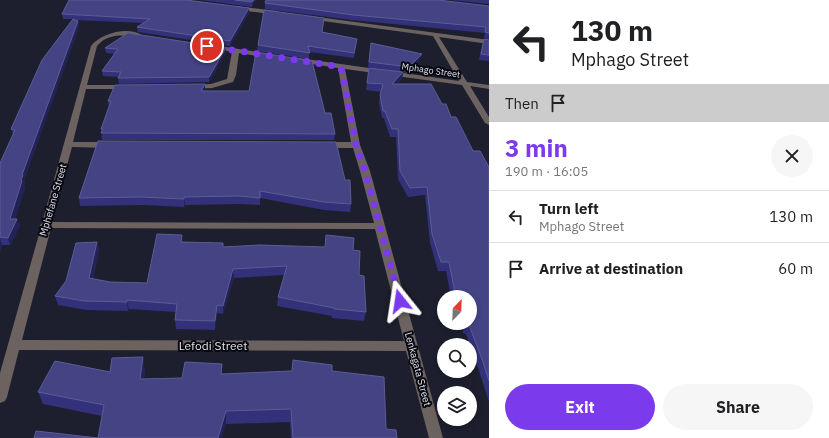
<!DOCTYPE html>
<html lang="en">
<head>
<meta charset="utf-8">
<style>
	:root { --surface:#fff; --page:#f6f6f6; --text:#202124; --muted:#757577; --line:#e0e0e0; --accent:#7c3aed }
	body { margin:0; font-family:"IBM Plex Sans",sans-serif; background:var(--page); color:var(--text); height:100vh; display:flex; flex-direction:column; font-size:15px; white-space:nowrap }
	* { box-sizing:border-box; margin:0 }
	p { font-size:13px; color:var(--muted) }
	.icon { flex:none; width:22px; height:22px; fill:none; stroke:currentColor; stroke-width:2; stroke-linecap:round; stroke-linejoin:round }
	.map { position:relative; flex:1; overflow:hidden }
	.sheet { display:flex; flex-direction:column; background:var(--surface); width:340px }
	.sheet>* { flex:none }
	.guide { background:#fff; color:var(--text); overflow:hidden }
	.needle { width:26px; rotate:23deg }
	.controls { position:absolute; left:437px; top:290px; display:grid; gap:8px }
	.controls a { display:grid; place-items:center; width:40px; height:40px; border-radius:50%; background:var(--surface); box-shadow:0 2px 6px #0003; font-size:20px }
	.pin { position:absolute; display:grid; place-items:center; width:34px; height:34px; color:#fff; margin:-17px; border:2px solid #fff; border-radius:50%; box-shadow:0 1px 4px #0007 }
	.me { position:absolute; width:44px; margin:-22px; rotate:345deg; stroke-linejoin:round; filter:drop-shadow(0 0 3px #0008) }
	.turn { display:flex; align-items:center; gap:14px; height:84px; padding:0 16px; font-size:18px }
	.turn .icon { width:52px; height:52px; stroke-width:2.5 }
	.turn b { display:block; font-size:28px; line-height:34px }
	.then { display:flex; align-items:center; height:38px; padding:0 16px; background:#0003; gap:8px; font-size:15px }
	.round { display:grid; place-items:center; flex:none; width:42px; height:42px; border-radius:21px; background:var(--page) }
	.overview { display:flex; align-items:center; justify-content:space-between; height:68px; padding:0 16px }
	h1 { font-size:24px; font-weight:800; line-height:30px; color:var(--accent) }
	.action { display:flex; gap:8px; margin-top:auto; padding:8px 16px }
	.action a { flex:1; height:46px; border-radius:24px; background:var(--accent); color:#fff; font-size:16px; font-weight:800; line-height:46px; text-align:center }
	.action a+a { background:var(--page); color:var(--text) }
	ul { padding:0; list-style:none }
	li { display:flex; align-items:center; gap:12px; height:52px; padding:0 16px; border-top:1px solid var(--line) }
	li div { flex:1 }
	li b { display:block; font-size:15px }
	li em { font-style:normal }
	main { display:flex; flex:1; min-height:0 }
	.map>svg:first-child { display:block }
	.lines { fill:none; stroke-linecap:round; stroke-linejoin:round }
	.minor { fill:#6c6260; fill-rule:evenodd }
	.wall { fill:#323179 }
	.shaded-wall { fill:#222256 }
	.building { fill:#444485; stroke:#5c5c95 }
	.route { stroke:#7c3aed; stroke-width:7; stroke-dasharray:0 12.6 }
	.labels { text-anchor:middle; dominant-baseline:central; stroke-width:4; stroke-linejoin:round; paint-order:stroke }
	.far-street-label { font-size:9px; fill:#dee0eb; stroke:#080910 }
	.street-label { font-size:10px; fill:#dee0eb; stroke:#080910 }
	.near-street-label { font-size:12px; fill:#dee0eb; stroke:#080910 }
</style>
</head>
<body>
<main>
<div class="map">
<svg width="489" height="438" viewBox="0 0 489 438">
	<rect width="100%" height="100%" fill="#1d1f2e"/>
	<g class="lines">
		<path class="minor" d="M235,6L277,11L280,13L277,15L233,9V7Z
			M310,16L489,40V44L439,37L467,82L489,85V89L470,86L489,117V125L485,123L462,85L345,69L360,145L370,171L443,438H429L406,351L19,350L7,397L5,401L0,403V373L41,227L40,225L42,223L91,46C101,33 128,26 142,35L139,37C123,35 108,33 97,46L87,85H127L131,87L127,89H86L73,142H109L113,145L109,148L72,147L52,222L374,223L360,171L353,148H325L321,145L325,142H351L338,68L299,62L296,60L299,58L459,81L433,36L308,19L307,18ZM51,228L375,229L404,341L22,340Z
			M214,45L269,54L272,56L269,58L239,53L236,75L233,82L212,88L188,89V85L211,84L227,79L232,52L212,48L211,47Z"/>
	</g>
	<path class="wall" d="M201,0H256L252,7Z
		M450,0H489V4Z
		M265,3L489,6V39L484,38L485,33L352,20L265,9Z
		M249,8V13L230,46L138,32L137,27L143,23L74,20L78,21L79,27L24,180L25,182L24,186L25,188L15,219H17L20,226L10,245H2L0,252V163L13,134L11,129L73,19H63L62,14Z
		M324,18L322,32L357,39L354,58L309,52V59L257,51L258,45Z
		M489,40V61L479,60L482,45Z
		M105,48L226,53L209,82L119,84L118,78V77L103,76L102,71L114,54L106,53Z
		M370,48L422,54L420,59L408,73L368,67Z
		M369,68L403,72L402,79L397,84L442,104L451,117L473,151L489,167V402L479,371L470,345L466,334L463,333V323H470V297H451L446,271H438L430,243L425,195L408,197L398,179L396,137H390L384,118H382L379,102L381,92L366,90Z
		M205,90L204,91L325,113L335,134L334,140H102L101,129L109,107L108,101Z
		M98,141L351,204L350,212L324,210L260,198V205L239,204L185,205L184,207L143,205L80,206L79,198Z
		M97,242L99,251L93,279L110,282L147,283L183,242L223,247L353,250L366,312L364,321L332,318V316L277,306L278,297L284,275L234,278L223,314L217,313L215,330L176,329L175,320L176,312L129,309L128,311L86,310L58,305L55,296Z
		M222,364V374L332,371L386,429L397,438H291L290,422L226,424L98,438L102,416L43,404L38,392L110,372L145,370L144,379L182,378Z"/>
	<path class="shaded-wall" d="M254,0H256L252,7V2Z
		M249,8V13L230,46V41Z
		M78,21L79,27L24,180L25,182L24,186L25,188L13,226L10,219L21,180L22,175Z
		M226,48V53L209,82V77Z
		M422,54L420,59L408,73L409,67Z
		M403,72L402,79L391,91L392,84Z
		M205,84V90L201,97V91Z
		M184,197L185,205L184,207Z
		M17,219L20,226L10,245L8,238Z
		M182,235L183,243L181,242Z
		M0,238L2,245L0,252Z
		M97,242L99,251L91,287L89,278Z
		M233,269L234,278L223,314V306Z
		M127,300L129,309L128,311L127,302Z
		M217,305V313L215,330V321Z
		M143,357L145,370L142,392L140,379Z
		M226,411V424L222,438H218Z"/>
	<path class="building" d="M69,0H186L249,8L230,41L137,27L150,19L62,14Z
		M235,0H254L252,2Z
		M266,0H438L489,6V33L485,32L486,27L353,15L265,3Z
		M264,10L324,18L322,32L357,39L354,53L308,46L310,53L258,45Z
		M73,19L78,21L22,175H23L21,180L22,181L10,219H17L8,238L0,237V163L15,130L11,129L42,60Z
		M128,33L226,48L209,77L118,78L121,72L102,71L118,49L105,48Z
		M484,39L489,40V55L481,54Z
		M371,43L422,54L409,67L369,62Z
		M256,52L312,61L325,113H331L335,134L101,133L103,129H101L111,101H108L115,85L205,84L201,91H249Z
		M369,68L403,72L392,84H431L442,104H446L451,117H456L473,151H480L489,167V381L483,362L469,325H466V323H470V297H466V294L455,293L449,262H441L432,234L427,187L410,188L400,171L398,129H392L385,111H383L380,95L383,84L367,83Z
		M98,141L336,142L345,180H350L351,204L324,202L260,191V198L239,196L184,197V199L141,197L79,198Z
		M157,234L182,235L181,242L223,243V247L260,245L325,247L326,235L354,238L353,250L360,251L359,275L364,276L366,312L334,309V308L278,297L287,266L233,269L223,306L217,305L215,321L175,320L177,304L127,300V302L84,301L55,296L66,281L76,243L97,242L89,278L110,282L147,283Z
		M143,357L140,379L182,378L185,362L222,364L221,374L292,371L293,360L332,365V371L384,377L386,429L396,430L397,438H293L291,409L226,411L218,438H34L36,431L98,438L104,405L38,392L55,361L110,372L112,358Z"/>
	<g class="lines">
		<path class="route" d="M207,46L341,67L356,145L365,171L400,301"/>
	</g>
	<g class="labels">
		<g class="far-street-label">
			<text transform="translate(431 70) rotate(8)">Mphago Street</text>
		</g>
		<g class="street-label">
			<text transform="translate(53 200) rotate(-74)">Mphefane Street</text>
			<text transform="translate(418 369) rotate(75)">Lenkagata Street</text>
		</g>
		<g class="near-street-label">
			<text x="213" y="345">Lefodi Street</text>
		</g>
	</g>
</svg>
<div class="controls">
<a><svg class="needle" viewBox="-14 -14 28 28"><path d="M0-13l5 13h-10z" fill="#e53935"/><path d="M0 13l5-13h-10z" fill="#757577"/></svg></a>
<a><svg class="icon" aria-label="search" viewBox="0 0 24 24"><circle cx="10" cy="10" r="6"/><path d="M15 15l6 6"/></svg></a>
<a><svg class="icon" aria-label="layers" viewBox="0 0 24 24"><path d="M12 4l9 5-9 5-9-5zM3 14l9 5 9-5"/></svg></a>
</div>
<div class="pin" style="left:207px;top:46px;background:#d93025"><svg class="icon" aria-label="arrive" viewBox="0 0 24 24"><path d="M6 21V4h12l-3 4 3 4H6"/></svg></div>
<svg class="me" style="left:400px;top:301px" viewBox="-20 -20 40 40"><path d="M0-17L14 15 0 8-14 15z" fill="#7c3aed" stroke="#fff" stroke-width="4"/></svg>
</div>
<section class="sheet">
<div class="guide">
<div class="turn"><svg class="icon" aria-label="left" viewBox="0 0 24 24"><path d="M17 20v-9H6M10 6l-5 5 5 5"/></svg><div><b>130 m</b>Mphago Street</div></div>
<div class="then">Then<svg class="icon" aria-label="arrive" viewBox="0 0 24 24"><path d="M6 21V4h12l-3 4 3 4H6"/></svg></div>
</div>
<div class="overview"><div><h1>3 min</h1><p>190 m · 16:05</p></div><a class="round"><svg class="icon" aria-label="close" viewBox="0 0 24 24"><path d="M6 6l12 12M18 6L6 18"/></svg></a></div>
<ul>
<li><svg class="icon" aria-label="left" viewBox="0 0 24 24"><path d="M17 20v-9H6M10 6l-5 5 5 5"/></svg><div><b>Turn left</b><p>Mphago Street</p></div><em>130 m</em></li>
<li><svg class="icon" aria-label="arrive" viewBox="0 0 24 24"><path d="M6 21V4h12l-3 4 3 4H6"/></svg><div><b>Arrive at destination</b></div><em>60 m</em></li>
</ul>
<div class="action"><a>Exit</a><a>Share</a></div>
</section>
</main>
</body>
</html>
